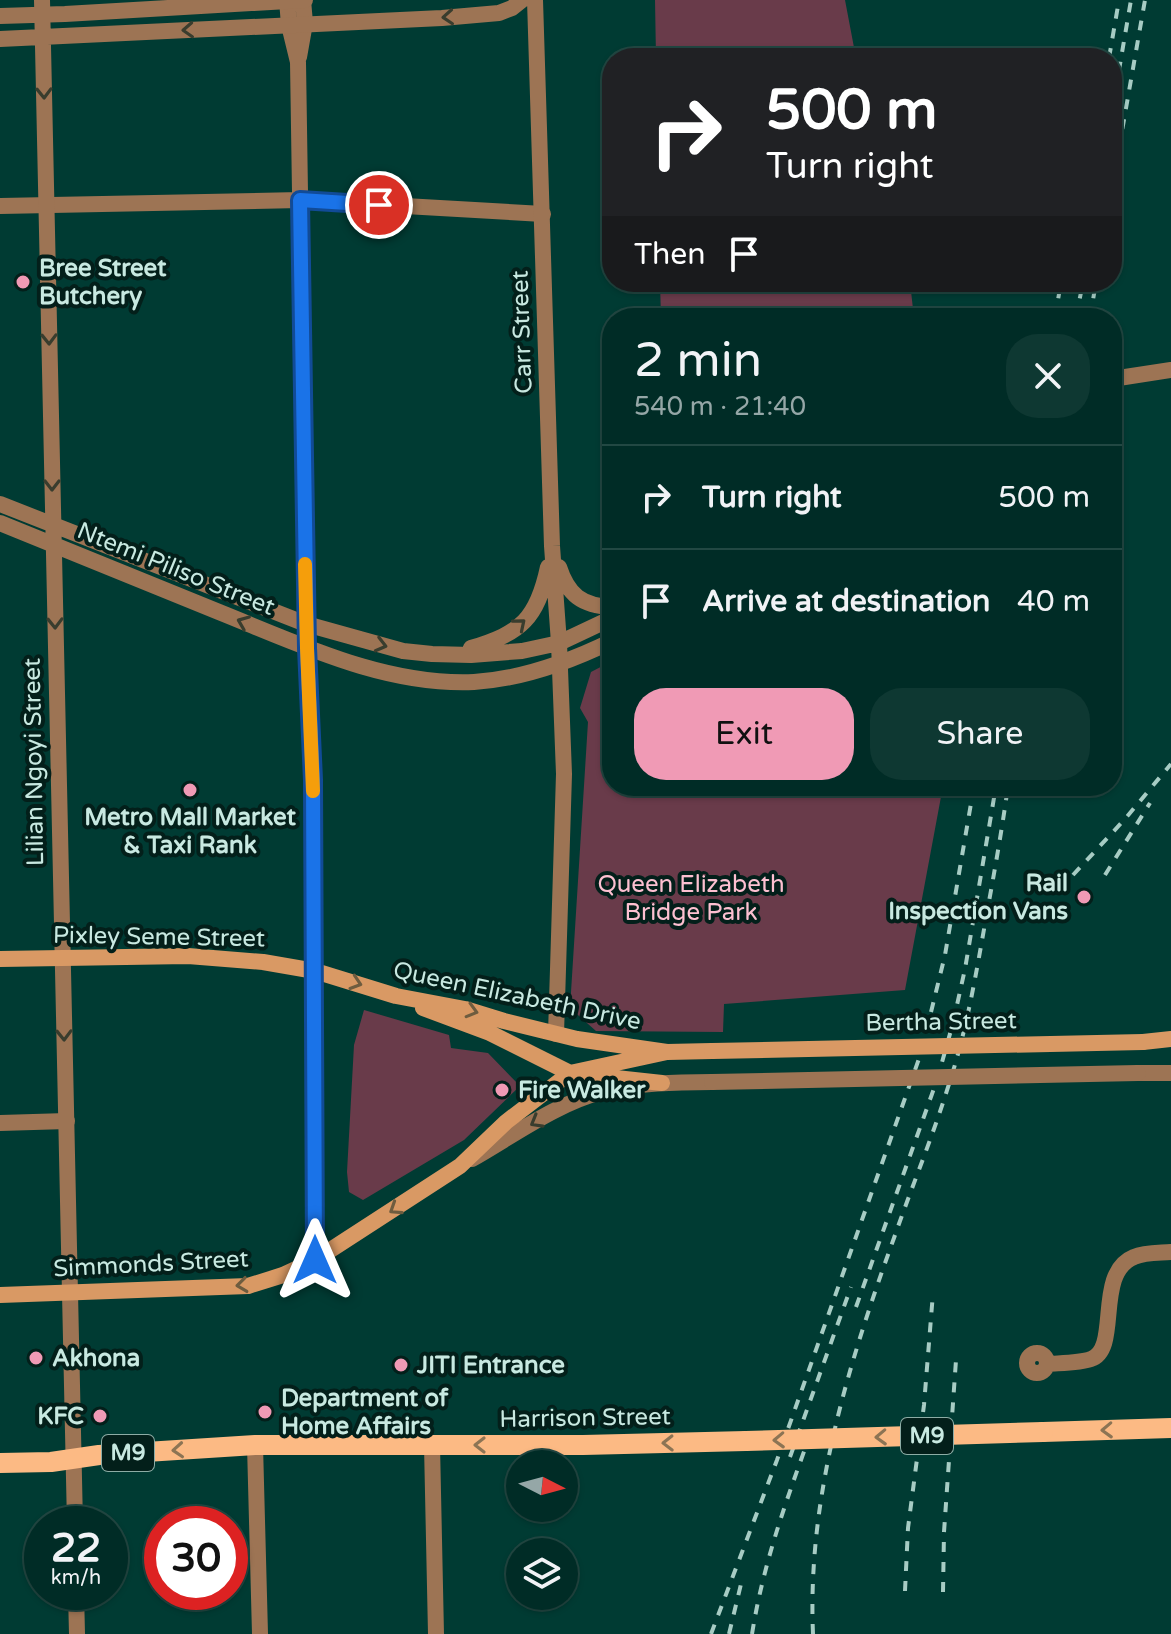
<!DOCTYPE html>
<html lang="en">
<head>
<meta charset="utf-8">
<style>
	:root { --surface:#002c26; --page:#0e3832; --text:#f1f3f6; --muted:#95a7a7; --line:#224843; --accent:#f09ab5 }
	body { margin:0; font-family:"Varela Round",sans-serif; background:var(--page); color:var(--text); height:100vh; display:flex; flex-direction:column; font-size:30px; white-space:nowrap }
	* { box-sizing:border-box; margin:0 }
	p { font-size:26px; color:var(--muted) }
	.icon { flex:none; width:44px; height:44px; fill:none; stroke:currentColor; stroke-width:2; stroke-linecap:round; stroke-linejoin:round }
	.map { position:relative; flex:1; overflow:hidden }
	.drawer { position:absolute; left:602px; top:308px; width:520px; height:488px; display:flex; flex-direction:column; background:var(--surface); border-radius:32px; box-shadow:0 2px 6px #0004,0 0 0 2px var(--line) }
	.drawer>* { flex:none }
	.top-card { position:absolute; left:602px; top:48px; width:520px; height:244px; border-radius:32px; box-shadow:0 2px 6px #0004,0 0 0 2px var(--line); background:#202124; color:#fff; overflow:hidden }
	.needle { width:52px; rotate:96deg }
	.tools { position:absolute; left:506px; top:1450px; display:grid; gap:16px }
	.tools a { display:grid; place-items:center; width:72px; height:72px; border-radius:50%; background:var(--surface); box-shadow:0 2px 6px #0004,0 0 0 2px var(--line); font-size:40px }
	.speed { position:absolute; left:24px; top:1506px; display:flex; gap:16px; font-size:40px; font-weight:700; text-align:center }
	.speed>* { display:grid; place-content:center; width:104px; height:104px; border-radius:50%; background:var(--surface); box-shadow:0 2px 6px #0004,0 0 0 2px var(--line); line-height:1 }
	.speed small { font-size:20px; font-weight:400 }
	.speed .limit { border:12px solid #d22; background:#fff; color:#111 }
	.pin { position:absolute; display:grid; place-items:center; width:68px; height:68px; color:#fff; margin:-34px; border:4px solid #fff; border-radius:50%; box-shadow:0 2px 8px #0007 }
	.me { position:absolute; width:88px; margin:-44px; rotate:0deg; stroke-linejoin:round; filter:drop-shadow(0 0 6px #0008) }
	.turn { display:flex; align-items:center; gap:28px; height:168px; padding:0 32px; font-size:36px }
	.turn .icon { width:104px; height:104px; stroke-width:2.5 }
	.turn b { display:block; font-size:56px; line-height:68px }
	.then { display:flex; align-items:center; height:76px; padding:0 32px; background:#0003; gap:16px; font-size:30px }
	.round { display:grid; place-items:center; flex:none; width:84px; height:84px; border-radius:32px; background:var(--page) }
	.headline { display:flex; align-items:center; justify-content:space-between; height:136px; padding:0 32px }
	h1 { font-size:48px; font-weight:600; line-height:60px }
	.action { display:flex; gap:16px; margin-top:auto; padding:16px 32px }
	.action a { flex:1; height:92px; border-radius:32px; background:var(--accent); color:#111; font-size:32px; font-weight:600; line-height:92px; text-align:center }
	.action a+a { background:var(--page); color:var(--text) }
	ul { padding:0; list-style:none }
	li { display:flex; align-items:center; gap:24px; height:104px; padding:0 32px; border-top:2px solid var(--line) }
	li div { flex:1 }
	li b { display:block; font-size:30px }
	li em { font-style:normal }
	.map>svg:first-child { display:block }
	.green { fill:#693b4a }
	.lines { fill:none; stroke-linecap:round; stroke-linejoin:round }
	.minor { stroke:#9d7454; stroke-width:16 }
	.tertiary { stroke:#9d7454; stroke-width:16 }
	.secondary { stroke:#d99964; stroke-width:16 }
	.primary { stroke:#fcba84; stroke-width:20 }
	.rail { stroke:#a7ccc4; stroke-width:4; stroke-dasharray:10 10; stroke-linecap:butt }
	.tertiary-bridge { stroke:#9d7454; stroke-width:16 }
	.secondary-bridge { stroke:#d99964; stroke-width:16 }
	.primary-bridge { stroke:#fcba84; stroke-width:20 }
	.oneway { stroke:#393d2e }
	.oneway2 { stroke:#6e5c3f }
	.oneway3 { stroke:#8c7454 }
	.route-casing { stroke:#114b97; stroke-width:20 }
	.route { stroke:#1a73e8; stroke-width:14 }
	.slow { stroke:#f59e0b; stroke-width:14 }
	.poi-dot { fill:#f09ab5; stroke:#031f1a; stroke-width:3 }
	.labels { text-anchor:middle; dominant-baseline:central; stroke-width:8; stroke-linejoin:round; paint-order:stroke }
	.shield { fill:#031f1a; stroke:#8daca5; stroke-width:2 }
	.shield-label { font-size:22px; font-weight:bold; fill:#c8e9e1 }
	.poi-label { font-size:24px; font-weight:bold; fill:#c8e9e1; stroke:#031f1a; text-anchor:start }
	.street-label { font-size:24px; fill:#c8e9e1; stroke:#031f1a }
	.park-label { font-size:24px; fill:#fdc0d1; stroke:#031f1a }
</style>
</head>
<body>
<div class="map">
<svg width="1171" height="1634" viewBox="0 0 1171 1634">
	<rect width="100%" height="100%" fill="#003b33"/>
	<path class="green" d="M655,0H845L856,58H656Z
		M660,282H910L914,318H661Z
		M612,661V786H943L905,990L724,1004L723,1032L596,1031L570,1008L588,722L580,708L591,672Z
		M364,1010L449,1035L451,1048L488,1053L520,1086L464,1140L363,1200L349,1192L347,1172L354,1045Z"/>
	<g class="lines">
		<path class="minor" d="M287,0L289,25L298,62L307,648L313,780L315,1260
			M299,57L305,23L303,0
			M0,206L300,200L543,214
			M0,1123L67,1121
			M1027 1363a10 10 0 1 1 20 0a10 10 0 1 1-20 0Z
			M1048,1364C1060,1363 1080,1363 1091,1359C1121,1349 1094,1273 1134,1257C1145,1252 1160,1253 1171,1252
			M255,1445L260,1634
			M432,1445L436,1634"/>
		<path class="tertiary" d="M42,0L75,1524
			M535,0L552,546L559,643L564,774L556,1034
			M0,16L65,14L305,0
			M0,39L442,18L499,13L512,8L522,0
			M1112,379L1171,370
			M0,504L306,624L403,651L432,654L471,655L522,651L559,643L612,618
			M0,523C73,553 146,583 219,612C299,644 385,686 474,682C522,679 569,662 612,641
			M559,567C568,595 582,606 612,607
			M471,648C521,633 537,619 548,567
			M1138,1073H1171
			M472,1159C511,1137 559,1102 602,1092C638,1083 676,1082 712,1082
			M76,1592L77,1634"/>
		<path class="secondary" d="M0,959L188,956L263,962L315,971L396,996L465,1009L504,1021L577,1039L667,1052L712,1051
			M423,1008L490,1033L570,1073L662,1083
			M1143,1042L1171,1039
			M0,1295L248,1286L283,1275L315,1260L460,1166L506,1122L570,1073L667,1052"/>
		<path class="primary" d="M1043,1432L1171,1428
			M0,1463L51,1462L99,1455L255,1445H583L746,1441"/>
		<path class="rail" d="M1109,58L1119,0
			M1112,111L1131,0
			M1112,188L1145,0
			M1055,318L1061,282
			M1076,318L1083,282
			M1090,318L1096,282
			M1073,875L1125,819L1171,764
			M1105,875L1150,803
			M856,1307L937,1080L953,1023L965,969L996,786
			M790,1457L851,1287
			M905,1591L908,1528L924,1405L933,1293
			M943,1592L944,1532L956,1360
			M711,1634L777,1460L921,1053L945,955L974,786
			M729,1634L741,1584
			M752,1634C763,1566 783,1510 806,1446
			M813,1634C807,1498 848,1365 894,1238C912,1186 933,1136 949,1084C967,1029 976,974 986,918C994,874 1002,830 1008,786"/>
		<path class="tertiary-bridge" d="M712,1082L1138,1073"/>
		<path class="secondary-bridge" d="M712,1051L1143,1042"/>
		<path class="primary-bridge" d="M746,1441L1043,1432"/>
	</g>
	<defs><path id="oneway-chevron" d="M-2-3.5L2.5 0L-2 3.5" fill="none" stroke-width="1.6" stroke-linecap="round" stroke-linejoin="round" transform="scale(2)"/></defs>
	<g class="oneway">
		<use href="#oneway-chevron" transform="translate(448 17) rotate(176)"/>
		<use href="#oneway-chevron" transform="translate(188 30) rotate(177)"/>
		<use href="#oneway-chevron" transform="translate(44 93) rotate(89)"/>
		<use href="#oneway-chevron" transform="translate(49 339) rotate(89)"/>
		<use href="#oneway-chevron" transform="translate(52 485) rotate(90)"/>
		<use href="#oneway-chevron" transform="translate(243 622) rotate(-158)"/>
		<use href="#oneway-chevron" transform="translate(55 623) rotate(89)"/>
		<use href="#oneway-chevron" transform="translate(520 624) rotate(-40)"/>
		<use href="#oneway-chevron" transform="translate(381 645) rotate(14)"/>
		<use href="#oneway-chevron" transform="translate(64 1035) rotate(89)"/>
		<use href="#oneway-chevron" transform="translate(536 1122) rotate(150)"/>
	</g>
	<g class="oneway2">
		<use href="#oneway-chevron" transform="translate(356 983) rotate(18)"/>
		<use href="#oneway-chevron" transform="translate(472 1011) rotate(16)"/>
		<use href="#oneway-chevron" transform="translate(395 1209) rotate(147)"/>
		<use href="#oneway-chevron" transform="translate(242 1285) rotate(173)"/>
	</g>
	<g class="oneway3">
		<use href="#oneway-chevron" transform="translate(1107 1430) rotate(178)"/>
		<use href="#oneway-chevron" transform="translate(881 1437) rotate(178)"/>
		<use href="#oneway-chevron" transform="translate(779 1440) rotate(178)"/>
		<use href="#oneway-chevron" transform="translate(668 1443) rotate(179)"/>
		<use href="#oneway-chevron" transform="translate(480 1445) rotate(-180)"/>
		<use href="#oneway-chevron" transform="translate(178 1450) rotate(176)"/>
	</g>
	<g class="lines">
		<g class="route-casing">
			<path id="route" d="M315,1260L313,780L307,648L300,200L379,205"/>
		</g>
		<use href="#route" class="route"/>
		<path class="slow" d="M305,564L307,648L313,791"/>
	</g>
	<g class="poi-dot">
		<circle cx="23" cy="282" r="8"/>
		<circle cx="190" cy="790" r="8"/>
		<circle cx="1084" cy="897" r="8"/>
		<circle cx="502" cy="1090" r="8"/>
		<circle cx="36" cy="1358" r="8"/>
		<circle cx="401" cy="1365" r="8"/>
		<circle cx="265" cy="1412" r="8"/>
		<circle cx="100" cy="1416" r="8"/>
	</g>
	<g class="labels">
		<g class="shield">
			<rect x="901" y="1418" width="52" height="36" rx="6"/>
			<rect x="102" y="1435" width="52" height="36" rx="6"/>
		</g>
		<g class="shield-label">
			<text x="927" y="1436">M9</text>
			<text x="128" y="1453">M9</text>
		</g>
		<g class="poi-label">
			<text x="39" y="268">Bree Street<tspan x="39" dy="28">Butchery</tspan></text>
			<text x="190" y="817" text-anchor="middle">Metro Mall Market<tspan x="190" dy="28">&amp; Taxi Rank</tspan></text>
			<text x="1068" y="883" text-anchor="end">Rail<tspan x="1068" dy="28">Inspection Vans</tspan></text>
			<text x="518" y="1090">Fire Walker</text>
			<text x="52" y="1358">Akhona</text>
			<text x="417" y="1365">JITI Entrance</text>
			<text x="281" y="1398">Department of<tspan x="281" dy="28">Home Affairs</tspan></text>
			<text x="84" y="1416" text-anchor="end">KFC</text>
		</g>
		<g class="street-label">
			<text transform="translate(522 332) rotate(-92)">Carr Street</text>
			<text transform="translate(176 569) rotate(22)">Ntemi Piliso Street</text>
			<text transform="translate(34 762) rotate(-91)">Lilian Ngoyi Street</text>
			<text transform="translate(159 937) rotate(1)">Pixley Seme Street</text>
			<text transform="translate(517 996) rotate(12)">Queen Elizabeth Drive</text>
			<text transform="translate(941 1022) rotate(-1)">Bertha Street</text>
			<text transform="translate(151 1264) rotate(-3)">Simmonds Street</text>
			<text transform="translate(585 1418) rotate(-1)">Harrison Street</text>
		</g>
		<g class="park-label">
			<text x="691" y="884">Queen Elizabeth<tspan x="691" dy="28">Bridge Park</tspan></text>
		</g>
	</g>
</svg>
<div class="tools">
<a><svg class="needle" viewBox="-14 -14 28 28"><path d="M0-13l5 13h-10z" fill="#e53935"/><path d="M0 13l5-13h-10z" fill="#95a7a7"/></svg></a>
<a><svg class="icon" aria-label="layers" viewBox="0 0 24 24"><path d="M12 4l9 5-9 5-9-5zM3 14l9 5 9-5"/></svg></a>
</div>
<div class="speed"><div>22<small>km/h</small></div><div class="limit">30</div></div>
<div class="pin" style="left:379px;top:205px;background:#d93025"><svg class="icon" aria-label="arrive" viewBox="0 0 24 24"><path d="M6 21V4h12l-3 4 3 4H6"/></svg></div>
<svg class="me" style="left:315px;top:1260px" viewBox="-20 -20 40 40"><path d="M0-17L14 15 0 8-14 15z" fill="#1a73e8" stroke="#fff" stroke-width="4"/></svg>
<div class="top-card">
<div class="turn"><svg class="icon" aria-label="right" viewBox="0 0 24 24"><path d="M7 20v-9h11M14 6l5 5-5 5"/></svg><div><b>500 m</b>Turn right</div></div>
<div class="then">Then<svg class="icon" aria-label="arrive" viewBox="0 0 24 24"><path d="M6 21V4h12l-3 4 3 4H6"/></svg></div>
</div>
<section class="drawer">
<div class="headline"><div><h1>2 min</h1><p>540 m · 21:40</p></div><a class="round"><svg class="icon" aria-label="close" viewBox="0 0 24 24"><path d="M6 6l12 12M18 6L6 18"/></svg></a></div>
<ul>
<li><svg class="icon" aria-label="right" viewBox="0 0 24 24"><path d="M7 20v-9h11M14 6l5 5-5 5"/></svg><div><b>Turn right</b></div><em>500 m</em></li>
<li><svg class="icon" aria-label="arrive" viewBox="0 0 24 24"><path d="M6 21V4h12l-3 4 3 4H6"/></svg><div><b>Arrive at destination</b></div><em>40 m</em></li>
</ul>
<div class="action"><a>Exit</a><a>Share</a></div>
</section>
</div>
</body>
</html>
